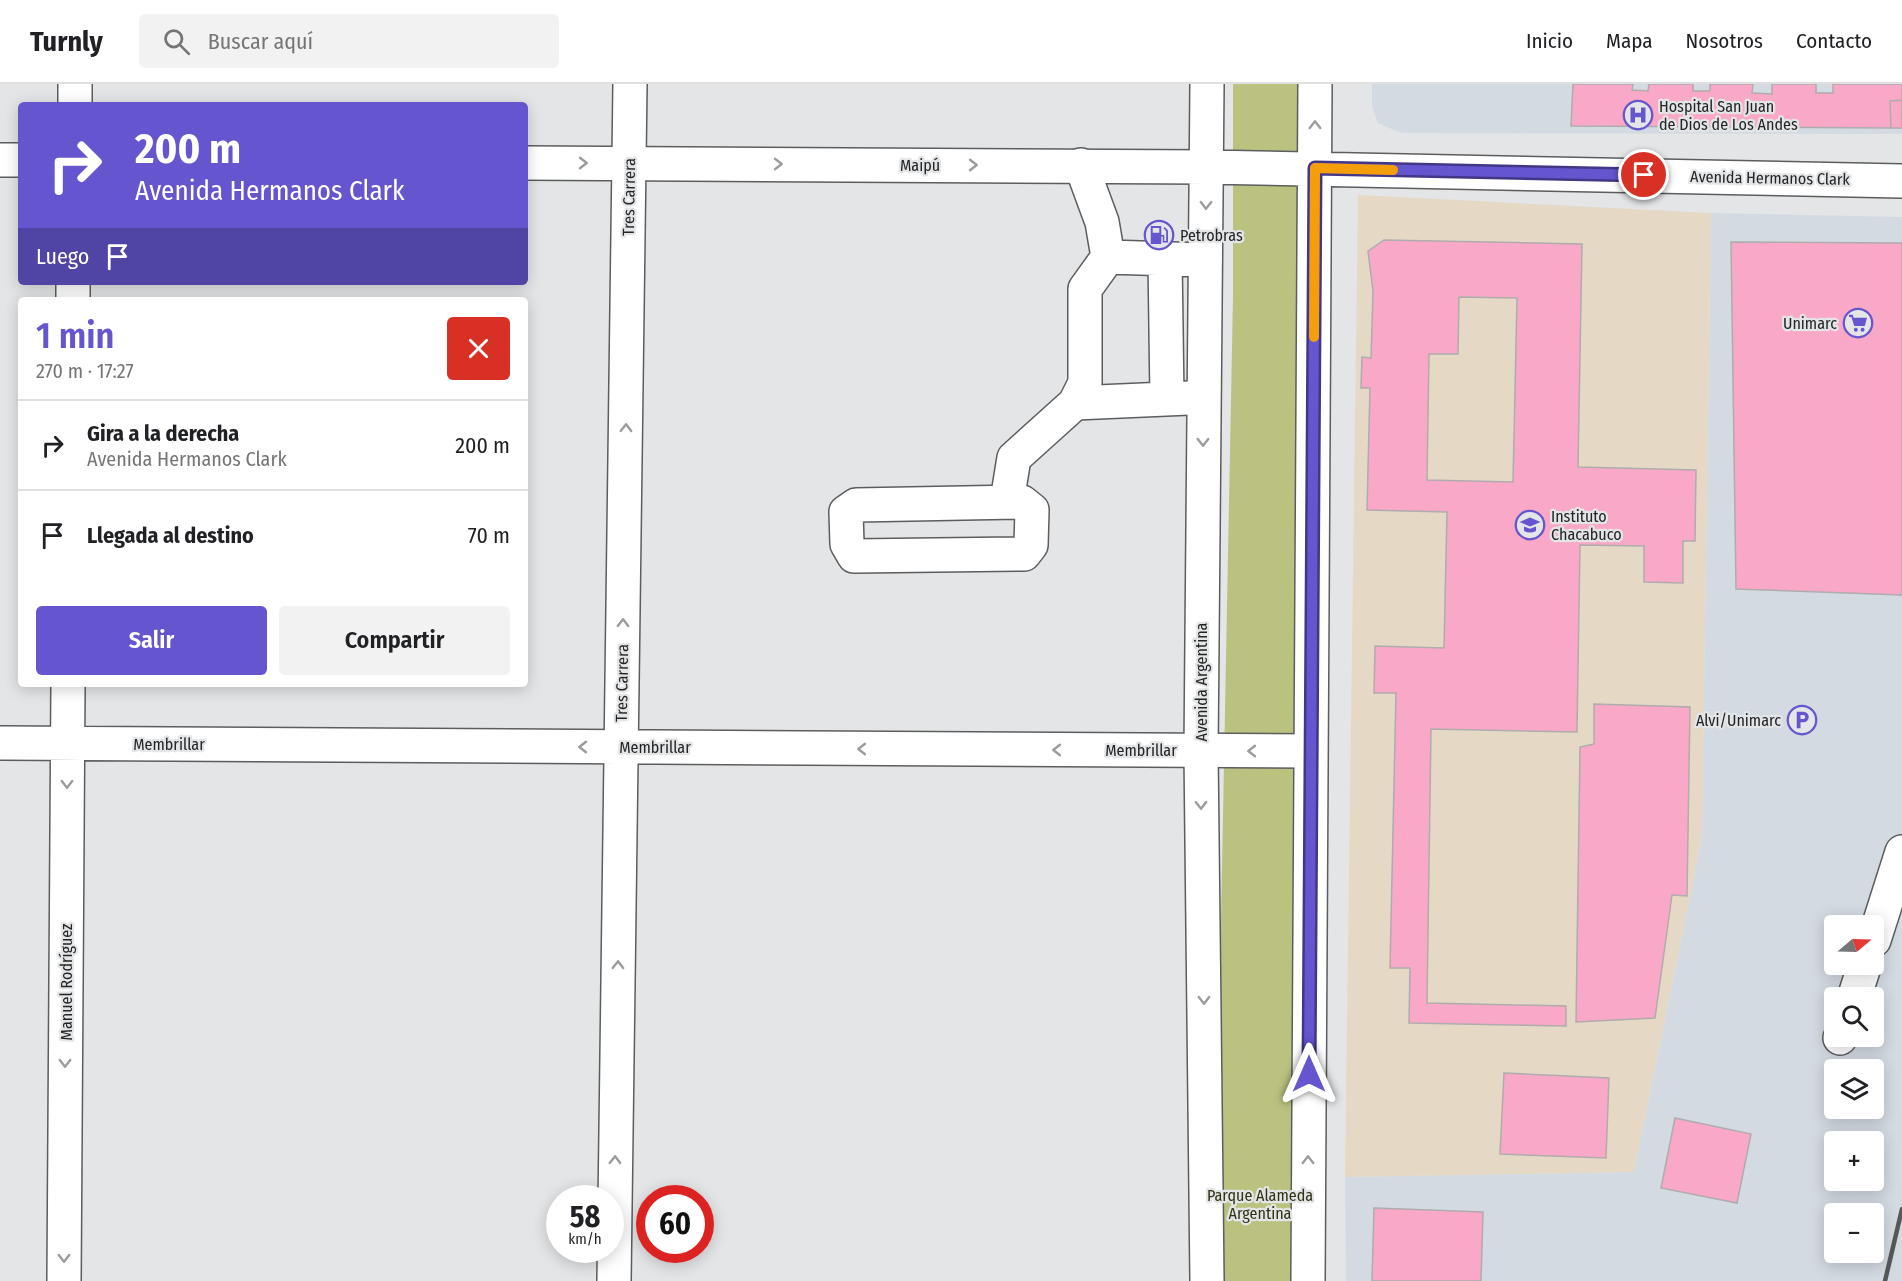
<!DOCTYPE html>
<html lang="es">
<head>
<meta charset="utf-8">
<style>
	:root { --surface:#fff; --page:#f2f2f2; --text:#202124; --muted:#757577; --line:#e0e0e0; --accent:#6555cf }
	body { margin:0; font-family:"Fira Sans Condensed",sans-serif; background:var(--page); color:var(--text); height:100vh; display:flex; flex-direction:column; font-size:22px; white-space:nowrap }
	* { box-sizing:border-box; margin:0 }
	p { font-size:20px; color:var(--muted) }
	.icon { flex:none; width:33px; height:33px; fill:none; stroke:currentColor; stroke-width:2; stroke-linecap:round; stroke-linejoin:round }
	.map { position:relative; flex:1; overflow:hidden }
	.side { position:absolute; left:18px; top:213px; width:510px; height:390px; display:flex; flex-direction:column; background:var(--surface); border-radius:6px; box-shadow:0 3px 15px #0003 }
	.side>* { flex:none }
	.banner { position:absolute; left:18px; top:18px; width:510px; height:183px; border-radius:6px; box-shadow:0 3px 15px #0003; background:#6555cf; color:#fff; overflow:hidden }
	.needle { width:39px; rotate:71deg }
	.controls { position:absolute; left:1824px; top:831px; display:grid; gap:12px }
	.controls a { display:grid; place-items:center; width:60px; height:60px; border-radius:6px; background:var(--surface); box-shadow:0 3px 15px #0003; font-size:30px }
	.speed { position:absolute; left:546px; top:1101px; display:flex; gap:12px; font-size:30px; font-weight:700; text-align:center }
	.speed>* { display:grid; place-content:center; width:78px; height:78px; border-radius:50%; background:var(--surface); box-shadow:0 3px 15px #0003; line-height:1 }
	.speed small { font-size:15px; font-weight:400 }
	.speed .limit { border:9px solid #d22; background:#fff; color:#111 }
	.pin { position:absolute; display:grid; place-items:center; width:51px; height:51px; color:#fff; margin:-26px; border:3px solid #fff; border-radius:50%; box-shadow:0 2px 6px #0007 }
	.me { position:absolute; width:66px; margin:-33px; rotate:0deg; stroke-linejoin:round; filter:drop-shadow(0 0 4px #0008) }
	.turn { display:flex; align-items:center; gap:21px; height:126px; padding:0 18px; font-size:27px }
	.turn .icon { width:78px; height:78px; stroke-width:2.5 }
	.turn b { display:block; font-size:42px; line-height:51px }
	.then { display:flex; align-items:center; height:57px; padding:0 18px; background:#0003; gap:12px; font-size:22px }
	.round { display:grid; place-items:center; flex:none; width:63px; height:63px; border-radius:6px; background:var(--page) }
	.head { display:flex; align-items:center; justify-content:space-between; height:102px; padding:0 18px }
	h1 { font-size:36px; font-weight:600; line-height:45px; color:var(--accent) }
	.button { display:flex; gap:12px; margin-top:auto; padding:12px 18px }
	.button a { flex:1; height:69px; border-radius:6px; background:var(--accent); color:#fff; font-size:24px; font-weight:600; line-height:69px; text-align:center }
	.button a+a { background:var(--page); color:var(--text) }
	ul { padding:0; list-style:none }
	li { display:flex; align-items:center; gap:18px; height:90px; padding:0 18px; border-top:2px solid var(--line) }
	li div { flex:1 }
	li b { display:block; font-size:22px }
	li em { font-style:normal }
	header { display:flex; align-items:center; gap:36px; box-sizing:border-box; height:84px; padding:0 30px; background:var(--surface); border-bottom:2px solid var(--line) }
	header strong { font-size:28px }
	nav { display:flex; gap:33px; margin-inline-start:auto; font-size:21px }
	.search { width:420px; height:54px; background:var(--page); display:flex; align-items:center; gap:15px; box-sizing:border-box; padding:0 21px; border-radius:6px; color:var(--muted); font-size:22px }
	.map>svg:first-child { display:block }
	.built { fill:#d3dae2; fill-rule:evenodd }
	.education { fill:#e5d9c5 }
	.green { fill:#bbc280 }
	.building { fill:#faa8c7; stroke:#afacad; stroke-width:1.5; fill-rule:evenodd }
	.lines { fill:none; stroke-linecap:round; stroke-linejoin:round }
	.minor-casing { stroke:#5b5d5f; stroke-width:36 }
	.major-casing { stroke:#5b5d5f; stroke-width:36 }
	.minor { stroke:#fff; stroke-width:33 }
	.major { stroke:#fff; stroke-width:33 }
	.rail { stroke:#575859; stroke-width:4.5 }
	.oneway { stroke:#9c9c9d }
	.route-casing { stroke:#423787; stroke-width:15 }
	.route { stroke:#6555cf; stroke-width:10 }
	.slow { stroke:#f59e0b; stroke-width:10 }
	.labels { text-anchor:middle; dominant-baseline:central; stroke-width:4.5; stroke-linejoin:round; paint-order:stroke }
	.poi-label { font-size:16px; fill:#232425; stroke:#e3e5e7; text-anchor:start }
	.street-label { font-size:16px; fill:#232425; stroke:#e3e5e7 }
	.park-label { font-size:16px; fill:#303311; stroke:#e3e5e7 }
</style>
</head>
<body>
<header>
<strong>Turnly</strong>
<div class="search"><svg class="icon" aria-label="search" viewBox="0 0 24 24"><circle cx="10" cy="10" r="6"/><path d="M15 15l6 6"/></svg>Buscar aquí</div>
<nav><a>Inicio</a><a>Mapa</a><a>Nosotros</a><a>Contacto</a></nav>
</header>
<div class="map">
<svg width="1902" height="1197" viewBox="0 0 1902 1197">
	<rect width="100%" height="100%" fill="#e3e5e7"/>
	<path class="built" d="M1372,0H1902V50L1401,49L1378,39L1372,23Z
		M1711,129L1902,133V1197H1346L1345,1093L1634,1088L1702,753ZM1834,842H1874V880H1834ZM1834,914H1874V952H1834ZM1834,986H1874V1024H1834ZM1834,1058H1874V1096H1834ZM1834,1130H1874V1168H1834Z"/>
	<path class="education" d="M1358,111L1711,129L1702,753L1634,1088L1345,1093Z"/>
	<path class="green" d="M1233,0H1310L1304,1197H1214L1233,212Z"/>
	<path class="building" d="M1573,0H1633L1632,6L1648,7L1649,0H1693V7H1710V0H1753L1752,9L1772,10V0H1816V9H1833V0H1902V16L1890,17L1891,44L1571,42Z
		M1902,16V44H1891L1890,17Z
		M1384,156L1582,160L1578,383L1696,386L1695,457H1683V499L1644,498V462L1580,461L1577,648L1431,645L1427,919L1566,922V942L1409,939L1410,884H1390L1396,609H1374L1375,562L1444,564L1447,428L1367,426L1370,304H1361L1362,273L1371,274L1373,207L1368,167ZM1459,213L1517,214L1513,398L1427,396L1429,270H1458Z
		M1731,158L1902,159V511L1736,505Z
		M1594,620L1690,623L1687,812L1672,811L1655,934L1576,938L1580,663L1594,660Z
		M1504,989L1609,994L1606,1074L1500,1070Z
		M1675,1034L1751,1050L1737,1119L1661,1104Z
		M1374,1124L1483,1128L1481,1197H1372Z"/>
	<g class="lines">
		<g class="minor-casing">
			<path id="minor" d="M75,21V0
				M1081,81L1102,138L1108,173L1205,176
				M1165,174L1167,315
				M73,216V198
				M1075,319L1189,314
				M1007,417L1014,374L1075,319L1085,299V205L1108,173
				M1022,418L1032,426L1031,461L1024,470L854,472L847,460L846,428L856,421Z
				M0,659L1310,667
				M1874,856L1902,768
				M1854,914L1865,880
				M1840,954L1841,952
				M64,1197L68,600
				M614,1197L630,0"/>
		</g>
		<g class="major-casing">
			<path id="major" d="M0,76H21
				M525,79L1207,83L1902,97
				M1207,1197L1201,667L1207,0
				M1308,1197L1315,0"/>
		</g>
		<use href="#minor" class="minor"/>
		<use href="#major" class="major"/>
		<path class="rail" d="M1885,1197L1902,1125"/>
	</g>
	<defs><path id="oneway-chevron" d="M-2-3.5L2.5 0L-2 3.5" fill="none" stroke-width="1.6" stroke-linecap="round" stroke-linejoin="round" transform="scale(1.5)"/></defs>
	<g class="oneway">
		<use href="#oneway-chevron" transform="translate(1315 41) rotate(-90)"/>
		<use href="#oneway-chevron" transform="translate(583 79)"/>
		<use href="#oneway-chevron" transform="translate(778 80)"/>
		<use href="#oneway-chevron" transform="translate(973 81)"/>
		<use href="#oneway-chevron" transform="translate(1206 121) rotate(91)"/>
		<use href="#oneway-chevron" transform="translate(626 344) rotate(-89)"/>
		<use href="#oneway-chevron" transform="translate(1203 358) rotate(90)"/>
		<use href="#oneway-chevron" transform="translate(623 539) rotate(-89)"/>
		<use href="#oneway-chevron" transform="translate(583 663) rotate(-180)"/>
		<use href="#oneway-chevron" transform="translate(862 665) rotate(-180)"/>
		<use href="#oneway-chevron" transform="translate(1057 666) rotate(-180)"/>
		<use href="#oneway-chevron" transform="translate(1252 667) rotate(-180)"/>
		<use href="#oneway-chevron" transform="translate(67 700) rotate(90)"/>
		<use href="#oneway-chevron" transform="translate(1201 721) rotate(89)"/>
		<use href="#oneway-chevron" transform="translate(618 881) rotate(-89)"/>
		<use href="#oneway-chevron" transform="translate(1204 916) rotate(89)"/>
		<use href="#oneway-chevron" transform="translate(65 979) rotate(90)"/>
		<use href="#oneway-chevron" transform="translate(615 1076) rotate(-89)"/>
		<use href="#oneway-chevron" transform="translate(1308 1076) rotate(-90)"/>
		<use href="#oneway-chevron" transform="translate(64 1174) rotate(90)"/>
	</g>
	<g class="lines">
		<g class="route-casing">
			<path id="route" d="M1309,990L1315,84L1644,91"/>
		</g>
		<use href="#route" class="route"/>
		<path class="slow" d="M1314,253L1315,84L1393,86"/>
	</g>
	<defs>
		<g id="hospital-ring" transform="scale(1.5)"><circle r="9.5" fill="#e3e5e7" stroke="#6555cf" stroke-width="1.5"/><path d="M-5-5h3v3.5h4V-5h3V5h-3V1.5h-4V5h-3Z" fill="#6555cf"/></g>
		<g id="fuel-ring" transform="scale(1.5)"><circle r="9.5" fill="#e3e5e7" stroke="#6555cf" stroke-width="1.5"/><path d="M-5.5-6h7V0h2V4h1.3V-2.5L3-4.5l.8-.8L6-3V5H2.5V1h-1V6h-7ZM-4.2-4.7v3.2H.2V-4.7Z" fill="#6555cf"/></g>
		<g id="supermarket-ring" transform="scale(1.5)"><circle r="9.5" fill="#e3e5e7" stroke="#6555cf" stroke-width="1.5"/><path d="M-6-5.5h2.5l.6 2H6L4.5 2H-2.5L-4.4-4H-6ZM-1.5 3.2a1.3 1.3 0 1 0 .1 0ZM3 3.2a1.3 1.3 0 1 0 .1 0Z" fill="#6555cf"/></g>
		<g id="school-ring" transform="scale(1.5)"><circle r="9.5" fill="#e3e5e7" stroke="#6555cf" stroke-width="1.5"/><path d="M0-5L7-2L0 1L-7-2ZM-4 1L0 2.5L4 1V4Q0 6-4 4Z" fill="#6555cf"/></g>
		<g id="parking-ring" transform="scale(1.5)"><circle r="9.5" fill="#e3e5e7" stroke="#6555cf" stroke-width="1.5"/><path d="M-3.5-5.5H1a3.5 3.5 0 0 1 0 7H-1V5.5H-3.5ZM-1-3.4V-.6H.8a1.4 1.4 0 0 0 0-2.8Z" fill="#6555cf"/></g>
	</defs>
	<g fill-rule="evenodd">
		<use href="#hospital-ring" x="1638" y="31"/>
		<use href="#fuel-ring" x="1159" y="151"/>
		<use href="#supermarket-ring" x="1858" y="239"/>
		<use href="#school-ring" x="1530" y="441"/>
		<use href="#parking-ring" x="1802" y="636"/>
	</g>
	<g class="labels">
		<g class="poi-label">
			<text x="1659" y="22">Hospital San Juan<tspan x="1659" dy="18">de Dios de Los Andes</tspan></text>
			<text x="1180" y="151">Petrobras</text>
			<text x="1837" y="239" text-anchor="end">Unimarc</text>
			<text x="1551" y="432">Instituto<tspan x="1551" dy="18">Chacabuco</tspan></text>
			<text x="1781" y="636" text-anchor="end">Alvi/Unimarc</text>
		</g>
		<g class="street-label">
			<text x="920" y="81">Maipú</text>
			<text transform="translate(1770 94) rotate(1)">Avenida Hermanos Clark</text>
			<text transform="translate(629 113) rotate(-89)">Tres Carrera</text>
			<text transform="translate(1201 598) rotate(-90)">Avenida Argentina</text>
			<text transform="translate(622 599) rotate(-89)">Tres Carrera</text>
			<text x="169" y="660">Membrillar</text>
			<text x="655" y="663">Membrillar</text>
			<text x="1141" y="666">Membrillar</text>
			<text transform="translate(66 898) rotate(-90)">Manuel Rodríguez</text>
		</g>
		<g class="park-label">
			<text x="1260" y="1111">Parque Alameda<tspan x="1260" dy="18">Argentina</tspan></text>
		</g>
	</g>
</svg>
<div class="controls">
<a><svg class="needle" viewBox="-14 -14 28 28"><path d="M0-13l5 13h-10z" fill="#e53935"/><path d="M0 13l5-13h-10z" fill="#757577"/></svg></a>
<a><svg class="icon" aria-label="search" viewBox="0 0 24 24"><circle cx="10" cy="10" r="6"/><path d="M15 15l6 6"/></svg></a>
<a><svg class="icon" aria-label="layers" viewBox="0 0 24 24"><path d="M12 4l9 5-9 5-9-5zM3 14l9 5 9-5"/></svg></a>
<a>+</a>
<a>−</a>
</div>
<div class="speed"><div>58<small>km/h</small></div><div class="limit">60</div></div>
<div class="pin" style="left:1644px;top:91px;background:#d93025"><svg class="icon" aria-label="arrive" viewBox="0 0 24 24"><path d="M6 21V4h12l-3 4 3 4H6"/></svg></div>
<svg class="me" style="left:1309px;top:990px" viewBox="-20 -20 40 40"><path d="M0-17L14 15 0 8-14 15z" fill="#6555cf" stroke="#fff" stroke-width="4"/></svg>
<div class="banner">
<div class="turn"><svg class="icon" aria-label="right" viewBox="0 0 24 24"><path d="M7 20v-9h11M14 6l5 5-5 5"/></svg><div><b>200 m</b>Avenida Hermanos Clark</div></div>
<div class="then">Luego<svg class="icon" aria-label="arrive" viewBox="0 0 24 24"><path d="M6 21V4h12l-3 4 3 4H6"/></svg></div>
</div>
<section class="side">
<div class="head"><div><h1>1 min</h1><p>270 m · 17:27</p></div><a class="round" style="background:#d93025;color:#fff"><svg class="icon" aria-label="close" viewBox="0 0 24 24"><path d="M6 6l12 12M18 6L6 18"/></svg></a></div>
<ul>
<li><svg class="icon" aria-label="right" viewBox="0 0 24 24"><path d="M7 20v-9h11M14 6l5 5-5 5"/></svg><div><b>Gira a la derecha</b><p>Avenida Hermanos Clark</p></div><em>200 m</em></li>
<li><svg class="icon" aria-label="arrive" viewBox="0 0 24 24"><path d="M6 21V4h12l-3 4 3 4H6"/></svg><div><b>Llegada al destino</b></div><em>70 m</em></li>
</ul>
<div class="button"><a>Salir</a><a>Compartir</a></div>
</section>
</div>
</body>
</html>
